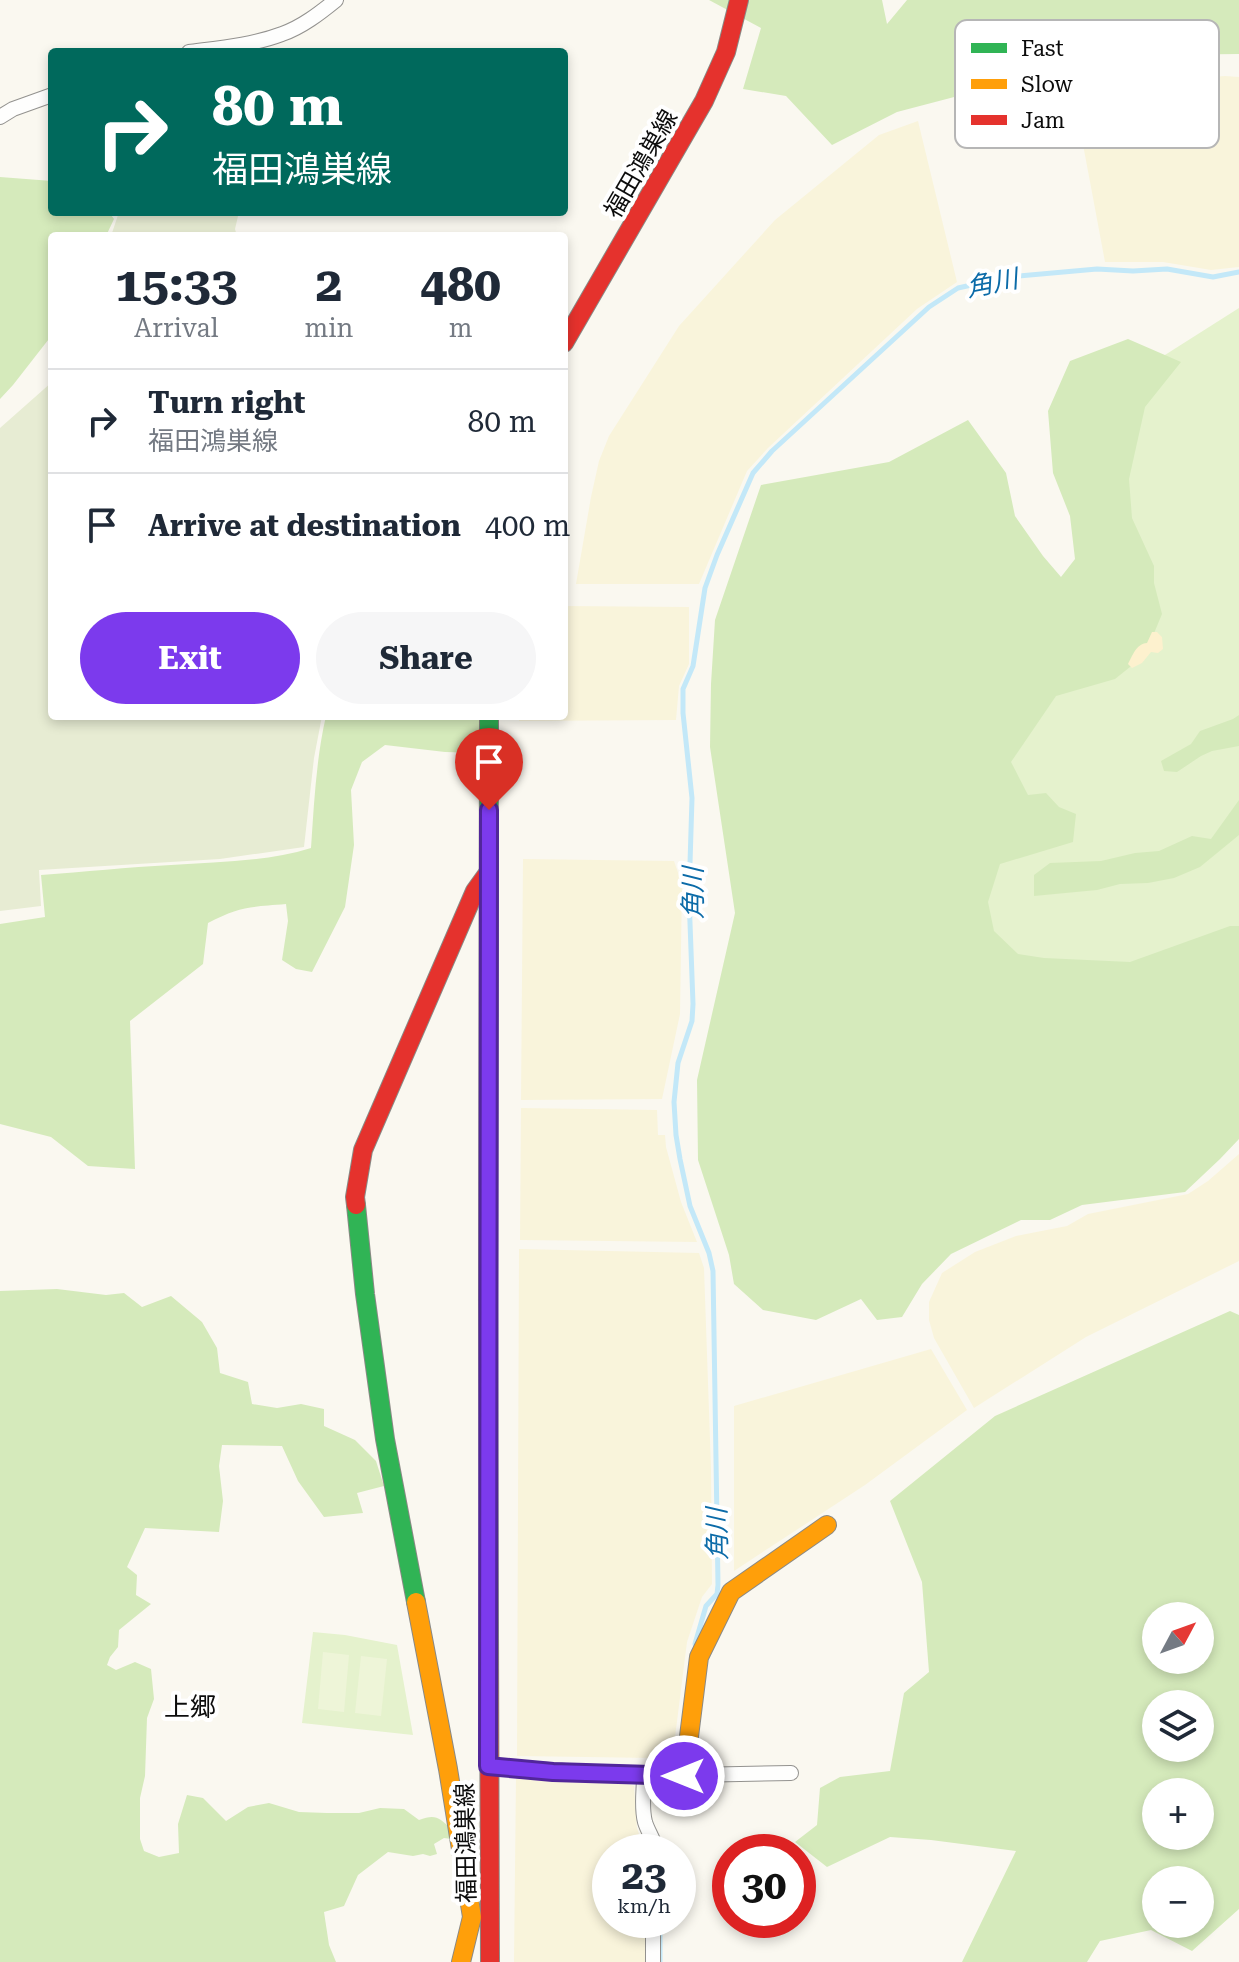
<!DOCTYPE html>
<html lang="en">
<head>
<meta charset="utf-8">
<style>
	:root { --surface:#fff; --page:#f6f6f7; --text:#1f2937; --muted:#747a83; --line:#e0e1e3; --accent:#7c3aed }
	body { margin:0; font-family:"Roboto Serif","Noto Sans JP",serif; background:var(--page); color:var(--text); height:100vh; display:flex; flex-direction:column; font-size:30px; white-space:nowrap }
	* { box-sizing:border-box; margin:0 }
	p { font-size:26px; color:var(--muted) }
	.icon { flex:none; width:44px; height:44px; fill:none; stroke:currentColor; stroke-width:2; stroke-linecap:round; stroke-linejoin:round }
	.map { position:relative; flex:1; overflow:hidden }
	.sheet { position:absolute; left:48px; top:232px; width:520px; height:488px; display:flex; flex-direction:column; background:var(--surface); border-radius:8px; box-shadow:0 4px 12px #0003 }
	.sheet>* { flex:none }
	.guide { position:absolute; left:48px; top:48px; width:520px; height:168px; border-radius:8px; box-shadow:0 4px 12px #0003; background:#00695c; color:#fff; overflow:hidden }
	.needle { width:52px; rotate:49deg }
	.fabs { position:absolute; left:1142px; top:1602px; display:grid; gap:16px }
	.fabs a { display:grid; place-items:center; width:72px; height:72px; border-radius:50%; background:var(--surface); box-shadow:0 4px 12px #0003; font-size:40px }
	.speed { position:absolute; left:592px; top:1834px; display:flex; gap:16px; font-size:40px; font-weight:700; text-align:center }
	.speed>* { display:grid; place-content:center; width:104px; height:104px; border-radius:50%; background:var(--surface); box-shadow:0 4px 12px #0003; line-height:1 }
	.speed small { font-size:20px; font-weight:400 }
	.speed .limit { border:12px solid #d22; background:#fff; color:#111 }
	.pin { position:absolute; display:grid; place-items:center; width:68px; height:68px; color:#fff; margin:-82px -34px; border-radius:50% 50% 50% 0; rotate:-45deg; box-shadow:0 0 8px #0007 }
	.pin .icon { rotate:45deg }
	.me { position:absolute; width:88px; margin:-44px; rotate:270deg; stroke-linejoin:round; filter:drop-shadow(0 0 6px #0008) }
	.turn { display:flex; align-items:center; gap:28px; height:168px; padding:0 32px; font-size:36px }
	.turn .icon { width:104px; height:104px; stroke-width:2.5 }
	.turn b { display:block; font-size:56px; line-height:68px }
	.eta { display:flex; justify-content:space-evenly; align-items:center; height:136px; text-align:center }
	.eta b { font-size:48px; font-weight:700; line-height:56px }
	.primary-button { display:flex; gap:16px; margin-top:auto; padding:16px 32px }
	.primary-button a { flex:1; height:92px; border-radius:48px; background:var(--accent); color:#fff; font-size:32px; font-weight:700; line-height:92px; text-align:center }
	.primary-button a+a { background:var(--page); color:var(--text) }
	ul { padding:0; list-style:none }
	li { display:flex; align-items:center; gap:24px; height:104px; padding:0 32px; border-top:2px solid var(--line) }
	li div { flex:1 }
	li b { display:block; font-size:30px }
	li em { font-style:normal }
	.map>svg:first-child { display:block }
	.farmland { fill:#f9f4db }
	.green { fill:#e5f2cd }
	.forest { fill:#d5eabb; fill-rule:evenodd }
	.sand { fill:#fdf1ce }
	.cemetery { fill:#e7ecd3 }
	.pitch { fill:#eef5d8 }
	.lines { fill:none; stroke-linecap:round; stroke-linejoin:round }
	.stream { stroke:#c3e8f8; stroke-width:5 }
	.street-casing { stroke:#93928f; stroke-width:16 }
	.fast-casing { stroke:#8a8985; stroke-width:20 }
	.slow-casing { stroke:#8a8985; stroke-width:20 }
	.jam-casing { stroke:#8a8985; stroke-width:20 }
	.street { stroke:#fefefd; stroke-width:14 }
	.fast { stroke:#30b455; stroke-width:18 }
	.slow { stroke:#ff9f0a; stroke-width:18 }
	.jam { stroke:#e5322d; stroke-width:18 }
	.route-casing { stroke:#51269a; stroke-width:20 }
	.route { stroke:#7c3aed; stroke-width:14 }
	.labels { text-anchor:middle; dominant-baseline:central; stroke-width:8; stroke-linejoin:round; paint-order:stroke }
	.street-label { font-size:24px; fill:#0c0c0c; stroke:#fff }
	.water-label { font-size:26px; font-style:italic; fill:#0b6ba8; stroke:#fff }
	.neighbourhood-label { font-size:26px; fill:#0c0c0c; stroke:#fff }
	.key { fill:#fff; stroke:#b6b6b6; stroke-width:2 }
	.key-label { font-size:22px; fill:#0c0c0c }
</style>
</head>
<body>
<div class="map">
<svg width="1239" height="1962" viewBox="0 0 1239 1962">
	<rect width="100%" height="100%" fill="#faf8f0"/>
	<path class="farmland" d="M1225,76L1239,77V267L1211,270L1163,262H1105L1073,91L1132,83Z
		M918,121L957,282L917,309L768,448L747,471L699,584H576L591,497L599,461L609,436L679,326L775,220L879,135Z
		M564,606L689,607V664L679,686L676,720L519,721V716H564Z
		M523,859L674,861L682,884L680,1014L662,1099L521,1100Z
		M521,1108L657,1110L658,1135H665L666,1147L681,1202L697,1242L520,1240Z
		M1239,1154V1261L1086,1337L974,1408L934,1338L929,1320V1302L942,1273L975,1252L1016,1236L1067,1226L1088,1214L1188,1194L1208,1181Z
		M519,1249L699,1253L704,1268L711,1468L712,1584L702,1597L687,1642L674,1745L668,1753L654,1758L517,1756Z
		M931,1349L967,1410L865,1485L734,1571V1406Z
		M516,1777L617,1781L634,1786L637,1828L645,1852H610V1920H646V1962H514Z"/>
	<path class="green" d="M1239,308V952L1009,1015L970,916L975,757L1084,612L1146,367Z
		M313,1632L345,1635L397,1645L413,1735L302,1723Z"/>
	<path class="forest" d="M709,0H882L887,24L907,0H1239V54L1153,55L1068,67L897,112L832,145L786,96L743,89L761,28Z
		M0,177L52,181V212H109L114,219L106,236H52V335L13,385L0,399Z
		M1128,339L1181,362L1145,407L1129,479L1132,518L1154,566V583L1162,614L1145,655L1115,679L1056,696L1011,762L1028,795L1046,793L1059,807L1076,814L1073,842L1000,864L988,902L994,931L1018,954L1044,958L1130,962L1230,926H1239V1139L1220,1159L1185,1192L1082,1205L1050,1220H1021L951,1254L922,1284L902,1317L877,1320L861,1299L816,1320L763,1310L734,1284L729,1255L698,1160L697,1080L735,913L710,747L711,684L715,620L761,485L889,462L968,420L1006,473L1015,516L1043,556L1061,577L1075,559L1070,516L1053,473L1048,411L1070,361Z
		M1239,715V746L1212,751L1201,756L1177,772L1164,771L1161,761L1191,744L1200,731L1233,719Z
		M326,716H479V753L445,752L385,745L362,762L351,790L354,845L345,907L312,972L296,969L282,960L288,921L286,904C251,907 240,906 208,923L203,964L130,1021L135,1169L88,1166L51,1137L0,1124V924L45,917L41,875C84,872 128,867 171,865C217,862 266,862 311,848C314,805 316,759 326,716Z
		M1239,800V835L1200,867L1174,878L1148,883L1120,884L1097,890L1034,896V875L1050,863L1101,861L1135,853L1159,851L1192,836L1211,839Z
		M57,1289L106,1295L124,1293L142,1307L171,1296L202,1322L217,1348L220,1373L248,1382L252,1404L277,1408L301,1404L324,1409V1426L355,1440L376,1461L384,1486L357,1493L363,1513L324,1517L298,1481L282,1446L222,1445L219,1466L223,1501L219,1532L145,1528L127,1567L137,1575L136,1595L151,1604L119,1630L118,1647L110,1657L107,1665L116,1670L135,1662L151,1669L154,1699L147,1718L145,1776L140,1798V1839L144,1851L159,1857L179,1853L178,1824L187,1795L203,1798L226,1821L248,1807L269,1803L299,1812L327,1813H359L380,1808L404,1809L419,1820C435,1814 439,1817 451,1829V1839L444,1838L434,1844L437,1854L430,1856L423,1854L413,1856L388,1852L358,1875L344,1906L324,1912L329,1945L336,1962H0V1291Z
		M1230,1311L1239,1315V1909L1192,1951L1151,1930L1100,1941L1087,1962H962L1016,1851L931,1840L890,1837L827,1867L795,1842L817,1825L820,1788L840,1777L890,1771L904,1693L929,1672L922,1582L890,1501L995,1416ZM1156,1616H1200V1660H1156ZM1156,1704H1200V1748H1156ZM1156,1792H1200V1836H1156ZM1200,1880V1924H1156V1880Z"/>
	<path class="sand" d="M1152,632H1157L1162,637L1163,649L1158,653L1151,652L1142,663L1132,668L1128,664C1133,655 1136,644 1147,643Z"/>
	<path class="cemetery" d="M119,212H239L235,229L237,236H111Z
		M52,382V716H322L314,758L304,847L220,859L39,870L41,906L0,911V428Z"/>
	<path class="pitch" d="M323,1652L349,1655L344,1712L318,1709Z
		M361,1656L387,1659L381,1716L355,1713Z"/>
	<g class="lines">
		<path class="stream" d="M695,1644L706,1606L717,1594L718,1585L713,1271L709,1253L690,1206L680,1159L676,1135L674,1102L678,1063L692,1021L693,1004L689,896L692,798L683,713V689L693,666L705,588L717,555L753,473L772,451L929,307L958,288L1007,277L1097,269L1133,271L1167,269L1213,277L1239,272
			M650,1775V1767L658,1763L669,1761L680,1752
			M660,1920V1962"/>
		<g class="street-casing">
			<path id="street" d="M189,52C220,48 253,45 282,34C302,27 320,13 336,0
				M0,117L13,109L52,95
				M488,1766L644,1776L791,1773
				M644,1776C644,1791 641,1807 645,1822C648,1832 655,1841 657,1852
				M653,1920V1962"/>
		</g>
		<g class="fast-casing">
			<path id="fast" d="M356,1205L365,1294L385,1439L416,1602
				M488,1301L489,716"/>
		</g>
		<g class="slow-casing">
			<path id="slow" d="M416,1602L448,1769L472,1917L461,1962
				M684,1776L699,1657L731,1592L827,1525"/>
		</g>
		<g class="jam-casing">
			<path id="jam" d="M564,343L704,101L726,52L739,0
				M356,1205L355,1197L363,1150L475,891L488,873
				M488,1301L490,1962"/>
		</g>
		<use href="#street" class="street"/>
		<use href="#fast" class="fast"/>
		<use href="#slow" class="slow"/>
		<use href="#jam" class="jam"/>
	</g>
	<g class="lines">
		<g class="route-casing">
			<path id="route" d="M489,810L488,1766L553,1772L684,1776"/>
		</g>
		<use href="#route" class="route"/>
	</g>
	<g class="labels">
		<g class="street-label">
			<text transform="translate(641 164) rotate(-60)">福田鴻巣線</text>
			<text transform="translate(466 1843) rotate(-91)">福田鴻巣線</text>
		</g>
		<g class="water-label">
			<text transform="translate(992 283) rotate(-11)">角川</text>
			<text transform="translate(693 893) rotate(-90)">角川</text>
			<text transform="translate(717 1534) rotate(-91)">角川</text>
		</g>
		<g class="neighbourhood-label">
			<text x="190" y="1707">上郷</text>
		</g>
	</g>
	<rect x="955" y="20" width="264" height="128" rx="12" class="key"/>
	<rect x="971" y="43" width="36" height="10" fill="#30b455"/>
	<rect x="971" y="79" width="36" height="10" fill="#ff9f0a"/>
	<rect x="971" y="115" width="36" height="10" fill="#e5322d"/>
	<g class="key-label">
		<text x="1021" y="56">Fast</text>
		<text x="1021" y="92">Slow</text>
		<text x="1021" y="128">Jam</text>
	</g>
</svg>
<div class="fabs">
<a><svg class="needle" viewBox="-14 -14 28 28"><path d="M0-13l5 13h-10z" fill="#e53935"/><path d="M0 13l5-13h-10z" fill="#747a83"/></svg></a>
<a><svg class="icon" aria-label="layers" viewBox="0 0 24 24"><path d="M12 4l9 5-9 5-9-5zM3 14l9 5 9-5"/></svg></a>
<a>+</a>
<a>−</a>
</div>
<div class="speed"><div>23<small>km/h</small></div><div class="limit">30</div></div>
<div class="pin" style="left:489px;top:810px;background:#d93025"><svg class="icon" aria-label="arrive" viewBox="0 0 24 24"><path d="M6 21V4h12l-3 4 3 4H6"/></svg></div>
<svg class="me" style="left:684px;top:1776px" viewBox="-20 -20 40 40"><circle r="17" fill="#7c3aed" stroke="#fff" stroke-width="3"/><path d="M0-11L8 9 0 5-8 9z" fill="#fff"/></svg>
<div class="guide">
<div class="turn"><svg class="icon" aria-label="right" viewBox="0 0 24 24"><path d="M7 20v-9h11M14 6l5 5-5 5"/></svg><div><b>80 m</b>福田鴻巣線</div></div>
</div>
<section class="sheet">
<div class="eta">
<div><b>15:33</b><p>Arrival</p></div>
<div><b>2</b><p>min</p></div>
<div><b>480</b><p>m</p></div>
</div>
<ul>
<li><svg class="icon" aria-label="right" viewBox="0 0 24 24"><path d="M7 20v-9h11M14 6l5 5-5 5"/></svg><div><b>Turn right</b><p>福田鴻巣線</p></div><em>80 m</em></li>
<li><svg class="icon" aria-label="arrive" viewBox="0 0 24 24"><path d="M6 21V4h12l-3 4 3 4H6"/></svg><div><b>Arrive at destination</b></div><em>400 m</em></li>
</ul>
<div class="primary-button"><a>Exit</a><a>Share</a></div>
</section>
</div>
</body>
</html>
